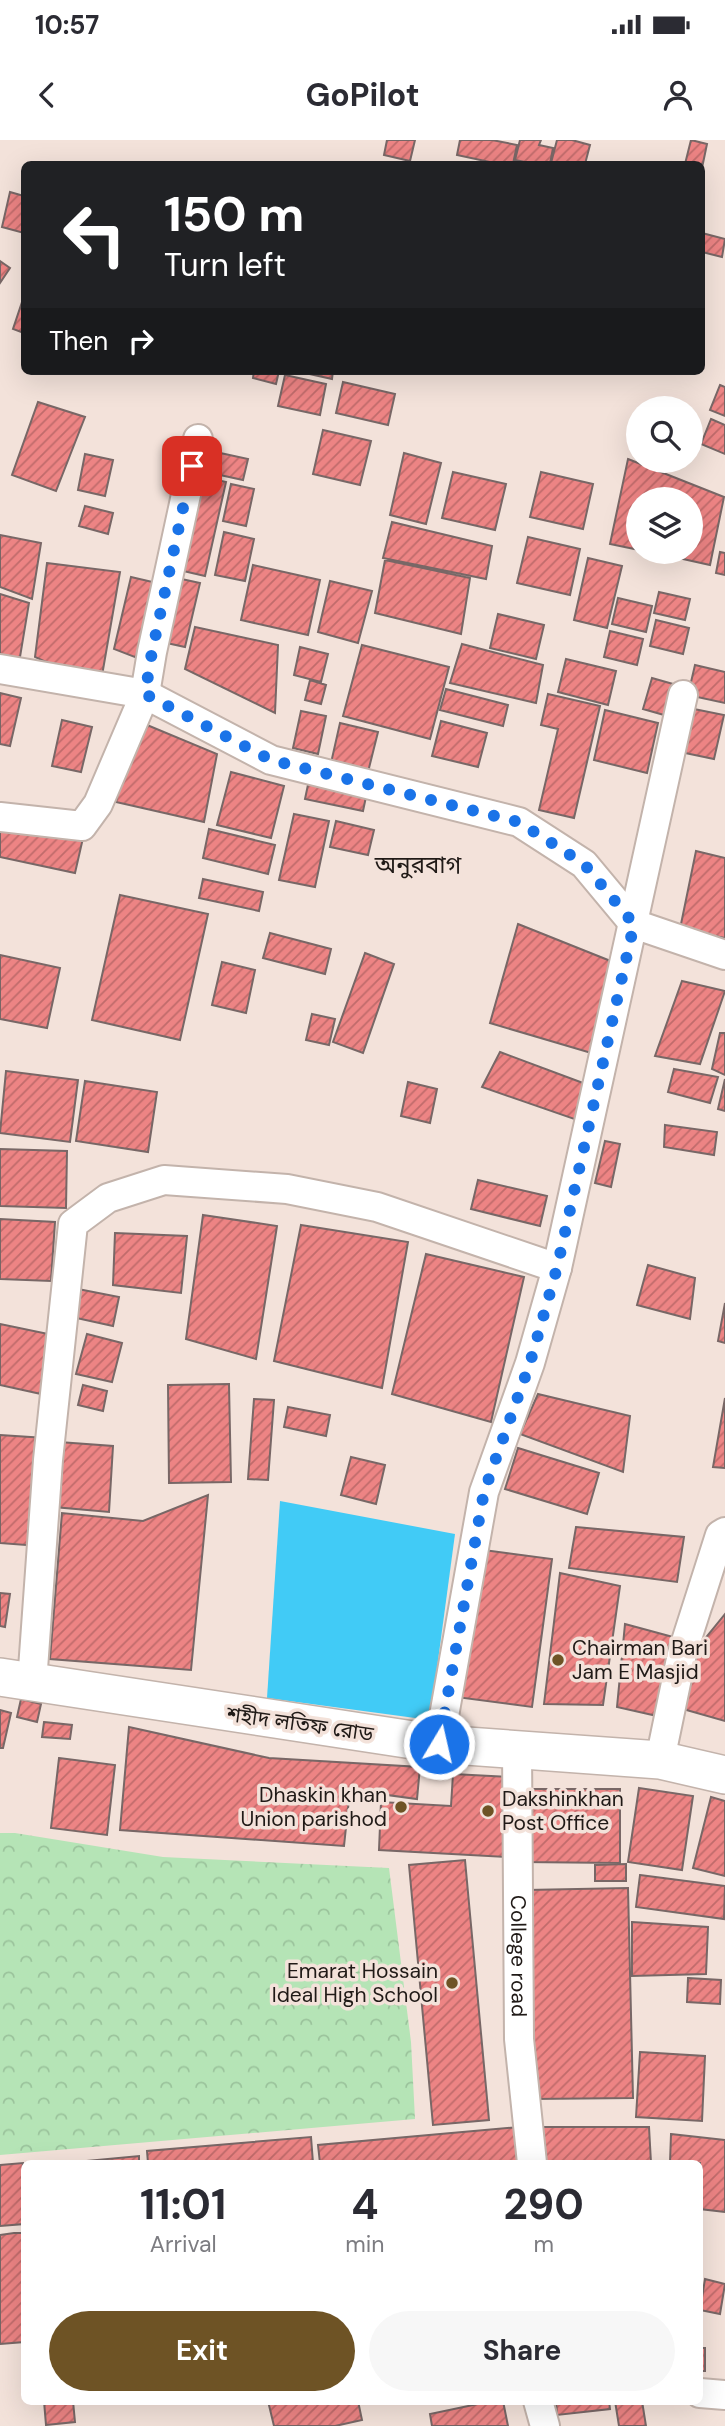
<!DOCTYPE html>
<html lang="en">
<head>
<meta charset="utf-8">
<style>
	:root { --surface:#fff; --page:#f7f7f7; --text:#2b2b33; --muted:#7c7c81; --accent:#6e5325 }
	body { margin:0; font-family:"DM Sans","Noto Sans Bengali",sans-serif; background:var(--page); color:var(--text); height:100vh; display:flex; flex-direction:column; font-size:26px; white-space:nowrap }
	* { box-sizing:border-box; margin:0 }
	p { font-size:23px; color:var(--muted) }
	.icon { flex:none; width:38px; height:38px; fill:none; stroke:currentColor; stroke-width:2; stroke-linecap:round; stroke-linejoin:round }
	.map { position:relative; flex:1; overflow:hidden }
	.details { position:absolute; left:21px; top:2020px; width:682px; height:245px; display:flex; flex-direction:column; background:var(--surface); border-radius:10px; box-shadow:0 7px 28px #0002 }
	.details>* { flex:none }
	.banner { position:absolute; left:21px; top:21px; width:684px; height:214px; border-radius:10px; box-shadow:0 7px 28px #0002; background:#202124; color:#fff; overflow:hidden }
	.tools { position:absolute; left:626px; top:256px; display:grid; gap:14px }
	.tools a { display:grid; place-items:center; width:77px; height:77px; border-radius:50%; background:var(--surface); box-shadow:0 7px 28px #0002; font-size:35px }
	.pin { position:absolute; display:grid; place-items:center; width:60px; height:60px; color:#fff; margin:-30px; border-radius:14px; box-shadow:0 4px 10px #0006 }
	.me { position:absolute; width:77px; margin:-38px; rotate:9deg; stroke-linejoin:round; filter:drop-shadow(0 0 5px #0008) }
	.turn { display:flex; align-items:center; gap:24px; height:147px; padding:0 28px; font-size:32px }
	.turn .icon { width:91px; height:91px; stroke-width:2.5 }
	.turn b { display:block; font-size:49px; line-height:60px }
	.then { display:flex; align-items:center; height:66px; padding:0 28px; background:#0003; gap:14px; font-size:26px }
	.eta { display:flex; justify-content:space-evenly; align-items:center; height:119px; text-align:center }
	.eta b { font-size:42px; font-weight:700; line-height:49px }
	.action { display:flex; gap:14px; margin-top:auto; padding:14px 28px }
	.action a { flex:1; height:80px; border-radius:42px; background:var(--accent); color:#fff; font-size:28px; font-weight:700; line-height:80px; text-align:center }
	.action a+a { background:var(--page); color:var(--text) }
	.status { display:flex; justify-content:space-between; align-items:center; height:49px; padding:0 35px; background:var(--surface); direction:ltr }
	.status svg { height:19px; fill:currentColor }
	header { display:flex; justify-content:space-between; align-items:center; height:91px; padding:0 28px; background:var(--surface); font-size:32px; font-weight:700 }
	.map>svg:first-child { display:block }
	.park { fill:url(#park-crowns) }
	.water { fill:#41cbf6 }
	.building { fill:url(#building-hatch); stroke:#786766; stroke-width:2 }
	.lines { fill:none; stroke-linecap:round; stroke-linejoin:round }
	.minor-casing { stroke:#c3b3ab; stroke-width:32 }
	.tertiary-casing { stroke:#c3b3ab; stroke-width:40 }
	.minor { stroke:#fff; stroke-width:28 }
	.tertiary { stroke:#fff; stroke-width:37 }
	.route { stroke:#1a73e8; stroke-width:12; stroke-dasharray:0 21.6 }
	.poi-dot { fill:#6e5325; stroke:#f3e2da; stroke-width:2.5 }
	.labels { text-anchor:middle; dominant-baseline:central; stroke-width:7; stroke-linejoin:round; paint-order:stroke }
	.poi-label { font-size:21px; fill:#201a17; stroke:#f3e2da; text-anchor:start }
	.street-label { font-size:21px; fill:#201a17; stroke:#f3e2da }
	.quarter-label { font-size:24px; fill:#201a17; stroke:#f3e2da }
</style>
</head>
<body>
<div class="status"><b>10:57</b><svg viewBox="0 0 49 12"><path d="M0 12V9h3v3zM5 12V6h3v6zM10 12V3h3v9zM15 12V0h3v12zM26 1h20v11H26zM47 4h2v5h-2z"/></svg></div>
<header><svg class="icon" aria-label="back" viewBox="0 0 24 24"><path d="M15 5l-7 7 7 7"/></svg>GoPilot<svg class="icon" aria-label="person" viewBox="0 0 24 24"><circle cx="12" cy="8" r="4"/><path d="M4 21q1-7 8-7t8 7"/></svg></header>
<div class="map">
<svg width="725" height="2286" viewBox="0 0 725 2286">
	<defs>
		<pattern id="park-crowns" width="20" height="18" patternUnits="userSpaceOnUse" patternTransform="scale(1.75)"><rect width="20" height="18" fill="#b5e4b6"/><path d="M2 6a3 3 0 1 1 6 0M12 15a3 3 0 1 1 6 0" fill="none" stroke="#9bc39c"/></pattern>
		<pattern id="building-hatch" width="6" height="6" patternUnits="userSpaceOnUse" patternTransform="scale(1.75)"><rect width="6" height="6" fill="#ed8484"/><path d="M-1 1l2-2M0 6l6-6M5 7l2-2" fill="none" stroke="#c06b6b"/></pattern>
	</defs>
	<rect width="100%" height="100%" fill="#f3e2da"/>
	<path class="park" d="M0,1693H15L163,1717L389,1728L411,1902L415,1979L0,2015Z"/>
	<path class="water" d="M280,1361L455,1394L430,1580L267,1558Z"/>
	<path class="building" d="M387,0H415L410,21L384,15Z
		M460,0H492L517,5L513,24H499L457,15Z
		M520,0H541L539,5L553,8L550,24H535L515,20Z
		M557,0H572L590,5L585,24L551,23Z
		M691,0L707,4L702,28V24H685Z
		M10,52L24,56V93L2,87Z
		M702,93L725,99L722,117L702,112Z
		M0,121L10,128L0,143Z
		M24,156V193L13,189Z
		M254,231H279L276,244L253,238Z
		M296,231H333L332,239Z
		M285,235L326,244L320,275L278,266Z
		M343,242L395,254L388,285L336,273Z
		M720,245L725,247V276L710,270Z
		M38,262L85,277L56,351L12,335Z
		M711,279L725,285V314L701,304Z
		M323,290L371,301L360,345L313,334Z
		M202,309L248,319L243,340L197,330Z
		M404,313L441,323L426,384L390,375Z
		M85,314L113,320L105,356L78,350Z
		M628,319L724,357L710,425L647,411H691V359H639V410L610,404Z
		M453,332L506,344L495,390L442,378Z
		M541,332L593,344L583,389L530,377Z
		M199,336L226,342L205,436L179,430Z
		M231,344L254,349L246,386L223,381Z
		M85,366L113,373L108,394L79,386Z
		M392,382L492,406L486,439L383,418Z
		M224,392L254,399L245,441L215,435Z
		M0,395L41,403L32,459L0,447Z
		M528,397L580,409L570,455L517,443Z
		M720,412L725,413V435L716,433Z
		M588,418L622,426L607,488L574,480Z
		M385,420L470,438L461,494L375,473Z
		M47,423L120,432L100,547L35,517Z
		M253,425L320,440L308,495L241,480Z
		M131,437L161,444L145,521L114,509Z
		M177,438L200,443L185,507L162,502Z
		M330,441L372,451L358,503L318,492Z
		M659,452L690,459L685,480L654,473Z
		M0,454L29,463L19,523L0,516Z
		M618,458L652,466L646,492L612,484Z
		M498,474L544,485L536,519L490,508Z
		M656,480L689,488L683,514L650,506Z
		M195,487L278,505L275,573L185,529Z
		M610,491L643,499L637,525L604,517Z
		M462,504L543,525L536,563L450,543Z
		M362,505L449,527L430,599L343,576Z
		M300,507L328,514L321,542L294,535Z
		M566,519L616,531L608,565L558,552Z
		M695,525L725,532V563L688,555Z
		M652,538L680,546L671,577L643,569Z
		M310,540L326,545L321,564L305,560Z
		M446,549L508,565L503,586L440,570Z
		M0,553L21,558L10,606L0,604Z
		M548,554L600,566L574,678L539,670L558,589L541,585Z
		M694,569L724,575L714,619L685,613Z
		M605,570L658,583L647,633L594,620Z
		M301,571L326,576L318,614L293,608Z
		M62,580L92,587L81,632L52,626Z
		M135,580L217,614L204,682L116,662Z
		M441,581L487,593L478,627L432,616Z
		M340,583L378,592L368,632L331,623Z
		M231,632L284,646L271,698L217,685Z
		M309,640L367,652L363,671L305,659Z
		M294,674L329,681L315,747L279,740Z
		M0,679L83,698L75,733L0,717Z
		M336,681L374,690L368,715L330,707Z
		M209,689L275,705L268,734L203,718Z
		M696,711L725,718V798L680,789Z
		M203,739L263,752L259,771L199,758Z
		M120,755L208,774L180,900L92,880Z
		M518,784L613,822L598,915L490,883Z
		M270,793L331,809L325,834L263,818Z
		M365,813L394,824L363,913L333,902Z
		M0,815L60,828L47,888L0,879Z
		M222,822L255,830L246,873L212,865Z
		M682,841L725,851L700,924L655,916Z
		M312,874L335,879L329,905L306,900Z
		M720,893H725V935L712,929Z
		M500,912L583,943L580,981L482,947Z
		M674,929L718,937L710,963L668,952Z
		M6,931L78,940L70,1002L0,993Z
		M725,939V971L718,969Z
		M85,941L157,952L148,1012L76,1001Z
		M408,942L437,949L430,983L401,976Z
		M665,985L717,992L714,1015L664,1007Z
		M605,1001L620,1004L611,1047L595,1043Z
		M0,1009L67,1011L66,1068L0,1066Z
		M478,1040L547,1056L540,1086L471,1069Z
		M203,1075L277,1086L256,1219L186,1199Z
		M0,1079L55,1082L51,1141L0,1139Z
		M301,1085L408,1102L382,1248L274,1221Z
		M115,1093L187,1096L181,1153L113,1145Z
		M426,1114L524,1137L491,1282L392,1254Z
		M648,1125L695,1138L690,1179L637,1165Z
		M78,1149L119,1157L113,1186L72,1177Z
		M725,1163V1203L718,1201Z
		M0,1184L53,1195L41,1254L0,1245Z
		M87,1194L122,1203L112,1242L76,1234Z
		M229,1244L231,1342L169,1343L168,1245Z
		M83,1245L107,1251L103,1271L78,1265Z
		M538,1254L630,1276L623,1332L520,1294Z
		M725,1258V1328L713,1327Z
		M254,1259L274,1260L268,1340L248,1339Z
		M288,1267L330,1275L326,1296L284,1287Z
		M0,1295L45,1298L39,1406L0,1403Z
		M59,1302L113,1306L109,1372L54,1367Z
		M518,1308L599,1333L587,1374L505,1349Z
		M351,1317L385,1325L376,1364L341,1355Z
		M208,1355L191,1530L50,1519L62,1373L143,1381Z
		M576,1387L684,1397L677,1442L569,1428Z
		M476,1409L552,1419L532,1567L456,1557Z
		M560,1433L620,1446L603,1565L544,1564Z
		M0,1453L10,1454L5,1487L0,1486Z
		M725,1474V1581L683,1569L695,1511Z
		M625,1484L673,1497L657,1576L617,1567Z
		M21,1559L41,1564L37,1582L17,1577Z
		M0,1570L11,1573L3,1608H0Z
		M44,1582L72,1585L70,1599L42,1597Z
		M129,1587L269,1618L420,1627L417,1659L350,1650L344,1706L120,1690Z
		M59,1618L115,1625L107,1695L51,1688Z
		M453,1634L510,1637L506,1717L379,1710L381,1662L451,1666Z
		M639,1648L693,1656L682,1730L628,1722Z
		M521,1649H620V1723L521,1722Z
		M711,1657L725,1661V1736L693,1728Z
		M465,1720L489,1980L433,1985L409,1725Z
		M626,1724V1741H595V1725Z
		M640,1735L725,1746L724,1779L636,1767Z
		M628,1748L633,1958L531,1959L527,1750Z
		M632,1782L708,1787L706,1834L632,1836Z
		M688,1838L721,1840L720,1864L687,1862Z
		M640,1912L705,1916L702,1981L636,1977Z
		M519,1987L522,2023H320L318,2005Z
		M539,1987H649L651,2023H541Z
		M671,1994L725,2000V2072L700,2069V2023H670Z
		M311,1997L313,2023H148L147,2011Z
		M139,2016V2023H65Z
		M23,2023L24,2084L0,2086V2025Z
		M14,2093H24V2202L0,2204V2095Z
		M705,2139L725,2144L720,2174L700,2170Z
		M700,2208H705V2231H700Z
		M44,2261H73L75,2282L46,2285Z
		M268,2261H358L362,2280L335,2286H274Z
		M492,2261H503L508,2286H432L430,2274Z
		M556,2261H609L610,2269L557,2275Z
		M615,2261H642L646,2286H619Z"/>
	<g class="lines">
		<g class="minor-casing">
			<g id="minor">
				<path d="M0,529L145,554L152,512L198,299"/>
				<path d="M0,677L82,686L98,664L145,554L271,620L519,682L584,724L634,784L725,815"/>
				<path d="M557,1128L683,555"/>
				<path d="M32,1543L48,1320L73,1084L108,1058L164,1040L287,1049L377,1067L557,1128L530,1223L484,1352L439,1604"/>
				<path id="s1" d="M517,1608L519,1899L532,2023"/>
				<path d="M660,1620L682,1514L720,1395L725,1392"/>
				<path d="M700,2253L725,2255"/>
				<path d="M538,2261L545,2286"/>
			</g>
		</g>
		<g class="tertiary-casing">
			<path id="tertiary" d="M0,1537L439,1604L660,1620L725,1635"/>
		</g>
		<use href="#minor" class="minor"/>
		<use href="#tertiary" class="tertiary"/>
	</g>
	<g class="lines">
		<path class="route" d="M192,326L152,512L145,554L271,620L519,682L584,724L634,784L557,1128L530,1223L484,1352L439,1604"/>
	</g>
	<g class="poi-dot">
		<circle cx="558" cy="1520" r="7"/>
		<circle cx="401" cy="1667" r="7"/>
		<circle cx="488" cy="1671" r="7"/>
		<circle cx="452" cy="1843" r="7"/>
	</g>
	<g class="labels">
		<g class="poi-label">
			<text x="572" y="1508">Chairman Bari<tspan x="572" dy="24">Jam E Masjid</tspan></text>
			<text x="387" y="1655" text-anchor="end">Dhaskin khan<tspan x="387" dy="24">Union parishod</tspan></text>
			<text x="502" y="1659">Dakshinkhan<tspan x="502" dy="24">Post Office</tspan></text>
			<text x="438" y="1831" text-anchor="end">Emarat Hossain<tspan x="438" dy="24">Ideal High School</tspan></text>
		</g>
		<g class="street-label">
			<text transform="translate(300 1584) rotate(8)">শহীদ লতিফ রোড</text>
			<text stroke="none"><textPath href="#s1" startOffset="208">College road</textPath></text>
		</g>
		<g class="quarter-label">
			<text x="418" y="724">অনুরবাগ</text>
		</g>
	</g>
</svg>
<div class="tools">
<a><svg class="icon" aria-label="search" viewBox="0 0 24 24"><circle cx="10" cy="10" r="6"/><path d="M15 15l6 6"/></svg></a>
<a><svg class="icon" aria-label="layers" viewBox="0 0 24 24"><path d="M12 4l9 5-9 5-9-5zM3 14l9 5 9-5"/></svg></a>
</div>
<div class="pin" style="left:192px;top:326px;background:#d93025"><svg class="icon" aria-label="arrive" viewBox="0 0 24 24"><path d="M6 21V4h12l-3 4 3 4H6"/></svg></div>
<svg class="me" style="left:439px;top:1604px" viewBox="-20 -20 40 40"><circle r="17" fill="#1a73e8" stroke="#fff" stroke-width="3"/><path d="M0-11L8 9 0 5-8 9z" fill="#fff"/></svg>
<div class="banner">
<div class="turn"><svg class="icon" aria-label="left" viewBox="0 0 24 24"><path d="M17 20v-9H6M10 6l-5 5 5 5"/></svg><div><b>150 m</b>Turn left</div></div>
<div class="then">Then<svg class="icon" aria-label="right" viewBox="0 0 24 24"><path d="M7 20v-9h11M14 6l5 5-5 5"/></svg></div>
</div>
<section class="details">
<div class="eta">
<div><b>11:01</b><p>Arrival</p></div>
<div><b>4</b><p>min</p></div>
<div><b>290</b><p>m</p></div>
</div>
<div class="action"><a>Exit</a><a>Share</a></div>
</section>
</div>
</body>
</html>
